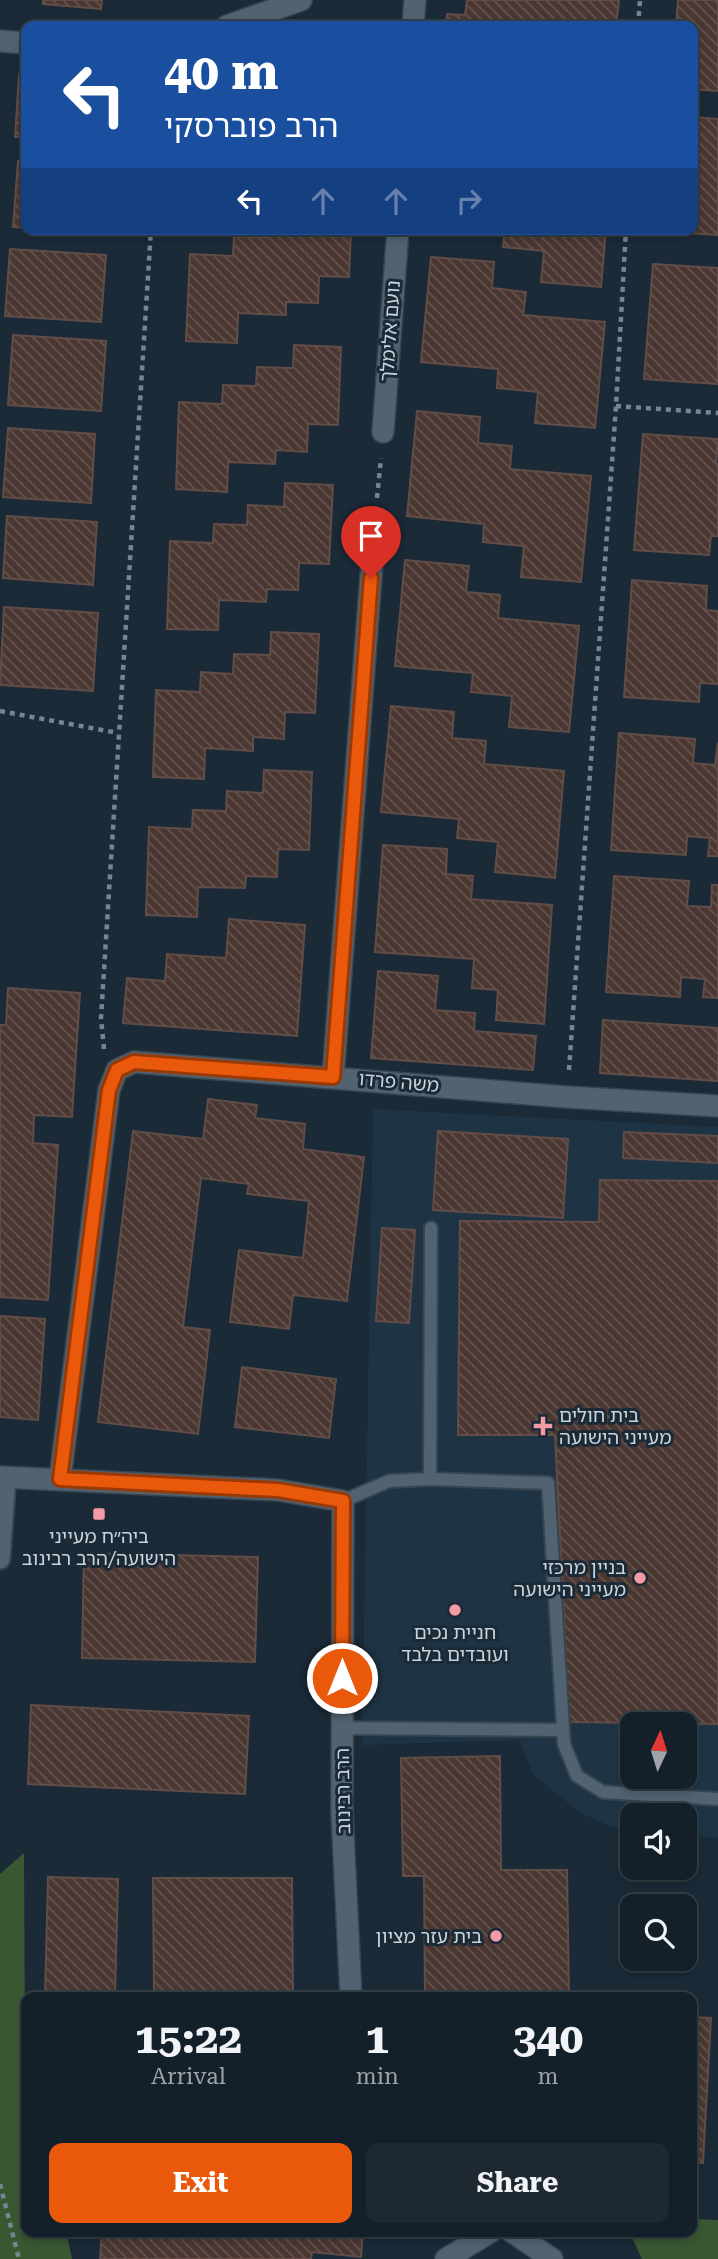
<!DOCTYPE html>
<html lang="en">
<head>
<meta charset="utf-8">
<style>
	:root { --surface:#142029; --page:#1d2831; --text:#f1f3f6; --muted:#9da3a8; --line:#333e46; --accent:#ea580c }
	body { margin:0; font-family:"Roboto Serif","Noto Sans Hebrew",serif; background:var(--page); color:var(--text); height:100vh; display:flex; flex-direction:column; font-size:26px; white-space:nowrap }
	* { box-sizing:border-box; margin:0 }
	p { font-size:23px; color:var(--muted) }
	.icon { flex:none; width:38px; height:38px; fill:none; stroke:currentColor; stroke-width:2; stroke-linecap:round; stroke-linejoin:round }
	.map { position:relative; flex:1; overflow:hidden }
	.drawer { position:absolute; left:21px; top:1992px; width:676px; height:245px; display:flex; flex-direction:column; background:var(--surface); border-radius:14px; box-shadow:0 4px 10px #0003,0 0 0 2px var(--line) }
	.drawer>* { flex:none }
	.guide { position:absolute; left:21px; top:21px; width:677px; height:214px; border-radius:14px; box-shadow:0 4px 10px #0003,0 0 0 2px var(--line); background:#1a4fa0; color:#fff; overflow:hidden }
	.needle { width:46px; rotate:4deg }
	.fabs { position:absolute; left:620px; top:1712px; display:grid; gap:14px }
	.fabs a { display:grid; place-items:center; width:77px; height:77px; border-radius:14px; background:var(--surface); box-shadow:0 4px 10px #0003,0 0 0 2px var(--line); font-size:35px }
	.pin { position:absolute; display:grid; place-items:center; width:60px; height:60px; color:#fff; margin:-72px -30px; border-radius:50% 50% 50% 0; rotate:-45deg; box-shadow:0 0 7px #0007 }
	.pin .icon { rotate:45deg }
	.me { position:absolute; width:77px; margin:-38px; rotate:0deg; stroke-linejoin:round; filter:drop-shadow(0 0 5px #0008) }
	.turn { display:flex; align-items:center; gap:24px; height:147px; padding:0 28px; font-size:32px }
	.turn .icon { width:91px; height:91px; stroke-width:2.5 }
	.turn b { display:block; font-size:49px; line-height:60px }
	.lanes { display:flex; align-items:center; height:66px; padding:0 28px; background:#0003; justify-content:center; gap:35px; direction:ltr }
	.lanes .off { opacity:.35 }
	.eta { display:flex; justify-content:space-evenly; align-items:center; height:119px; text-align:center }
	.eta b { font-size:42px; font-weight:700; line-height:49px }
	.primary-button { display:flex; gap:14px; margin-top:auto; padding:14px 28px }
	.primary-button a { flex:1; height:80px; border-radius:14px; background:var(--accent); color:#fff; font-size:28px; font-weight:700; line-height:80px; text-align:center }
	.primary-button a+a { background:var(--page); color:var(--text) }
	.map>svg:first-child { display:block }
	.built { fill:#1e3445; fill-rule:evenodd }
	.green { fill:#395832 }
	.building { fill:url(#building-back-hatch); stroke:#624c47; stroke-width:2 }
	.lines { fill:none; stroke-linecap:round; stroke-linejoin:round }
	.service-casing { stroke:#37454f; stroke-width:16 }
	.pedestrian-casing { stroke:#37454f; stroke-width:23 }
	.minor-casing { stroke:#37454f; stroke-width:24 }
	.path { stroke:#78848f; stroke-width:4.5; stroke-dasharray:5 5; stroke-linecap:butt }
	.service { stroke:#516371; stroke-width:12 }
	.pedestrian { stroke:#516371; stroke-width:19 }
	.minor { stroke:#516371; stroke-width:21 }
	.route-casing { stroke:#983908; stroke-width:18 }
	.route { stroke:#ea580c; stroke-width:12 }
	.poi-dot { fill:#f49aa5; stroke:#1a2a37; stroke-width:2.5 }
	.labels { text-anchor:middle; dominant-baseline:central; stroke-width:6; stroke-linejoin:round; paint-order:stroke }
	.street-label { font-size:19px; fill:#c9d3db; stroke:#1a2a37 }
	.poi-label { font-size:19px; fill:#c9d3db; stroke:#1a2a37 }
</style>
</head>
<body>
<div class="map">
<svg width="718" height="2259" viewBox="0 0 718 2259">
	<defs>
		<pattern id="building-back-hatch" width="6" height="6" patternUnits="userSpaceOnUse" patternTransform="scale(1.75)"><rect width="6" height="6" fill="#4b3732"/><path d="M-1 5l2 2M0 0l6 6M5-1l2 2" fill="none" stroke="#64534f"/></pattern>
	</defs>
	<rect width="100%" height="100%" fill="#1a2a37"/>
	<path class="built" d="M373,1109L718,1127V1838L684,1835V1815H632V1829L612,1827L581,1813L533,1775L520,1740L362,1745ZM632,1724H684V1776H632Z"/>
	<path class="green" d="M24,1853L26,2231H66L72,2259H0V1874Z
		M691,2219L718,2220V2259H642L629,2231H691Z"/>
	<path class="building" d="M43,0H102L101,9L43,4Z
		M467,0H619L616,26H446L447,14L465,15Z
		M678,0H718V91L693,89V26H676Z
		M19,74H26V137H15Z
		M693,117L718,119V235L659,231L660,229H693Z
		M18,161H26V228L13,227Z
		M42,229H113L112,234Z
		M267,229H351L349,277L319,276L318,303L286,302V315L238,313L237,343L186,341L190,254L233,256L234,236L266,238Z
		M505,229H606L601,287L541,282L544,251L503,247Z
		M10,249L106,255L101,322L5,316Z
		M431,257L494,262L492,288L526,292L523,315L605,322L595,428L535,423L538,392L497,388L498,369L421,362Z
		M653,264L718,268V384L644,379Z
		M13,335L106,341L101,411L8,405Z
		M294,345L341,347L338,425L308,424L307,452L276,450L275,464L228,462L227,492L176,489L179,402L222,404L223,385L256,386L257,367L293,368Z
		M417,411L480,417L478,443L512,446L510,469L591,476L581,582L521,577L524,546L483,542L484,524L407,516Z
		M8,428L95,434L91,503L3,497Z
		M643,434L718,439L716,464H718V536H711L709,555L634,550Z
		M285,483L333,485L329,564L299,563L298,590L267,589L266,602L219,600L218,630L167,629L170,541L213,543L214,524L247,525L248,505L284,507Z
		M7,516L97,522L93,585L3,578Z
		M405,560L469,566L466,592L500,595L498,618L579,626L569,732L509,727L512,696L471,692L473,673L395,666Z
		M632,580L707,586L706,610L718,611V684L700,683L699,702L624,697Z
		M4,607L98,613L93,691L0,685Z
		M271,632L319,634L315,713L285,712L284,739L253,737V751L205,748L204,779L153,777L156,690L200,692L201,672L233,674L234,654L270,655Z
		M391,706L454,712L452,738L486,741L484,764L564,771L555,878L495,872L498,842L457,838L459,819L381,812Z
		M619,733L695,739L693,763L715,765L718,742V856H708L710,838L687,836L686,855L611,850Z
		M264,770L312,772L309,850L278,849L277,877L246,876L245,888L198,887L197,917L146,915L149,827L192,829L193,810L226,811L227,791L263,793Z
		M383,845L447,849L446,874L473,876L471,899L552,905L544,1024L496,1020L498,990L472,988L474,959L375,952Z
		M614,876L689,881L687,906L711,907L712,885H718V998L703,997L705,979L681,977L680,997L606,992Z
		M229,919L305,925L297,1036L123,1023L127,978L165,981L167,954L226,958Z
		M378,971L438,976L435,1010L475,1013L474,1031L536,1036L533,1070L371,1058Z
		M8,988L80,993L72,1117L34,1115L33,1143L58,1145L48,1300L0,1297V1025H6Z
		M603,1020L718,1028V1081L600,1073Z
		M208,1099L257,1105L255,1118L305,1124L303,1149L364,1157L347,1301L293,1295L289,1329L230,1322L239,1250L303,1258L309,1201L247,1194L249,1184L201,1178L183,1327L210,1330L198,1434L98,1422L133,1131L203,1139Z
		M438,1131L568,1139L563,1218L433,1210Z
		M624,1132L718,1136V1163L623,1158Z
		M600,1180L718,1181V1724L569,1722L555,1435H458L460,1221L599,1222Z
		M382,1228L415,1230L409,1323L376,1321Z
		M0,1316L45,1319L38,1420L0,1417Z
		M242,1367L336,1379L329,1438L235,1427Z
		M84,1553L258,1557L255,1662L82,1658Z
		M31,1705L249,1716L245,1794L28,1784Z
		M500,1756L501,1870H567L569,1997H425L424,1876H403L401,1758Z
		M48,1877L118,1879L115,1997H45Z
		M153,1878H292L293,1997H154Z
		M691,2017L711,2018L703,2163L691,2162Z
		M102,2231H363L361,2257L312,2252L311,2259H100Z"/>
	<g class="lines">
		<g class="service-casing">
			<path id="service" d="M430,1479L431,1228
				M343,1501L389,1481L430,1479L548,1483L564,1744L577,1776L603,1792L718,1799
				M342,1728L563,1730"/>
		</g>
		<g class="pedestrian-casing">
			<path id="pedestrian" d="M0,1559L6,1478"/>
		</g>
		<g class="minor-casing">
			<path id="minor" d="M227,26L301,0
				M413,26L415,0
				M0,41L26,43
				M383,432L398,229
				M333,1077L375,523
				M0,1477L278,1490L343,1501L342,1813L351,1997
				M60,1479L109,1090L117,1070L134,1062L567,1097L718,1106
				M511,2231L552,2259
				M446,2259L492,2231"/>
		</g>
		<path class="path" d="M638,26L640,0
			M616,406L718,413
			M377,498L381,458
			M0,711L118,733
			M104,1049L101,1018L151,229
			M569,1070L616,406L626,229
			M0,2184L19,2259"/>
		<use href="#service" class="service"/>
		<use href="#pedestrian" class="pedestrian"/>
		<use href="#minor" class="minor"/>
	</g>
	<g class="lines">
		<g class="route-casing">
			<path id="route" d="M342,1678L343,1501L278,1490L60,1479L109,1090L117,1070L134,1062L333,1077L371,578"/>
		</g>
		<use href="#route" class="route"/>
	</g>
	<g class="poi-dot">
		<path d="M539.5 1415.5h7v7h7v7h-7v7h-7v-7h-7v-7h7z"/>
		<rect x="92" y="1507" width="14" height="14" rx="3.5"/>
		<circle cx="640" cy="1578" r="7"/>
		<circle cx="455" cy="1610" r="7"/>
		<circle cx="496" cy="1936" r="7"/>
	</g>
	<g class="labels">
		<g class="street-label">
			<text transform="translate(390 331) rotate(-86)">נועם אלימלך</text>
			<text transform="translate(399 1082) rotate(5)">משה פרדו</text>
			<text transform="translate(343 1791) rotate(-91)">הרב רבינוב</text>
		</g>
		<g class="poi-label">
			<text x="559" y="1415" text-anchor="start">בית חולים<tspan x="559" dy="22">מעייני הישועה</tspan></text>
			<text x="99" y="1536">ביה״ח מעייני<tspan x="99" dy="22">הישועה/הרב רבינוב</tspan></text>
			<text x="626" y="1567" text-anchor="end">בניין מרכזי<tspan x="626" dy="22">מעייני הישועה</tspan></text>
			<text x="455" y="1632">חניית נכים<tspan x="455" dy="22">ועובדים בלבד</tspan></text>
			<text x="482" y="1936" text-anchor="end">בית עזר מציון</text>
		</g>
	</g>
</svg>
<div class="fabs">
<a><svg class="needle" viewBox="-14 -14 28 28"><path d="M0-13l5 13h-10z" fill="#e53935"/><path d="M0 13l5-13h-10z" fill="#9da3a8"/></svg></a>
<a><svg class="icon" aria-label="sound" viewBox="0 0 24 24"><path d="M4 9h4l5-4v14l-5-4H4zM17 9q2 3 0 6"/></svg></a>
<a><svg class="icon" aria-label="search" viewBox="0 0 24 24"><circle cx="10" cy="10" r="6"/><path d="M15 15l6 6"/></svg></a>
</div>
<div class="pin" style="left:371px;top:578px;background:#d93025"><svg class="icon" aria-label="arrive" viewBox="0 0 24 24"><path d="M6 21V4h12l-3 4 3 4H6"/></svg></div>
<svg class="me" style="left:342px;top:1678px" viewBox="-20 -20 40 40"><circle r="17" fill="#ea580c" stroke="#fff" stroke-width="3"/><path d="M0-11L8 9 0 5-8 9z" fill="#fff"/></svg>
<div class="guide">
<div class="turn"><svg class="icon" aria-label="left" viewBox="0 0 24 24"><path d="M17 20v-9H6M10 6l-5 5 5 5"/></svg><div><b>40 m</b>הרב פוברסקי</div></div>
<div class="lanes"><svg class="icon" aria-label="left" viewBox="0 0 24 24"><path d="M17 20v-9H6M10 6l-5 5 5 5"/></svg><svg class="icon off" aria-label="ahead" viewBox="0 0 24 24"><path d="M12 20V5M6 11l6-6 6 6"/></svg><svg class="icon off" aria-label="ahead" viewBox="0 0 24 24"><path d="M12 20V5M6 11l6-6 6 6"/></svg><svg class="icon off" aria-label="right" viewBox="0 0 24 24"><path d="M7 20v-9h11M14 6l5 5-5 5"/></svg></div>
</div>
<section class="drawer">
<div class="eta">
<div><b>15:22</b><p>Arrival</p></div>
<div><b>1</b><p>min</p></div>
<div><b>340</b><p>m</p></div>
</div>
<div class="primary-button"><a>Exit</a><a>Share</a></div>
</section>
</div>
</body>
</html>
